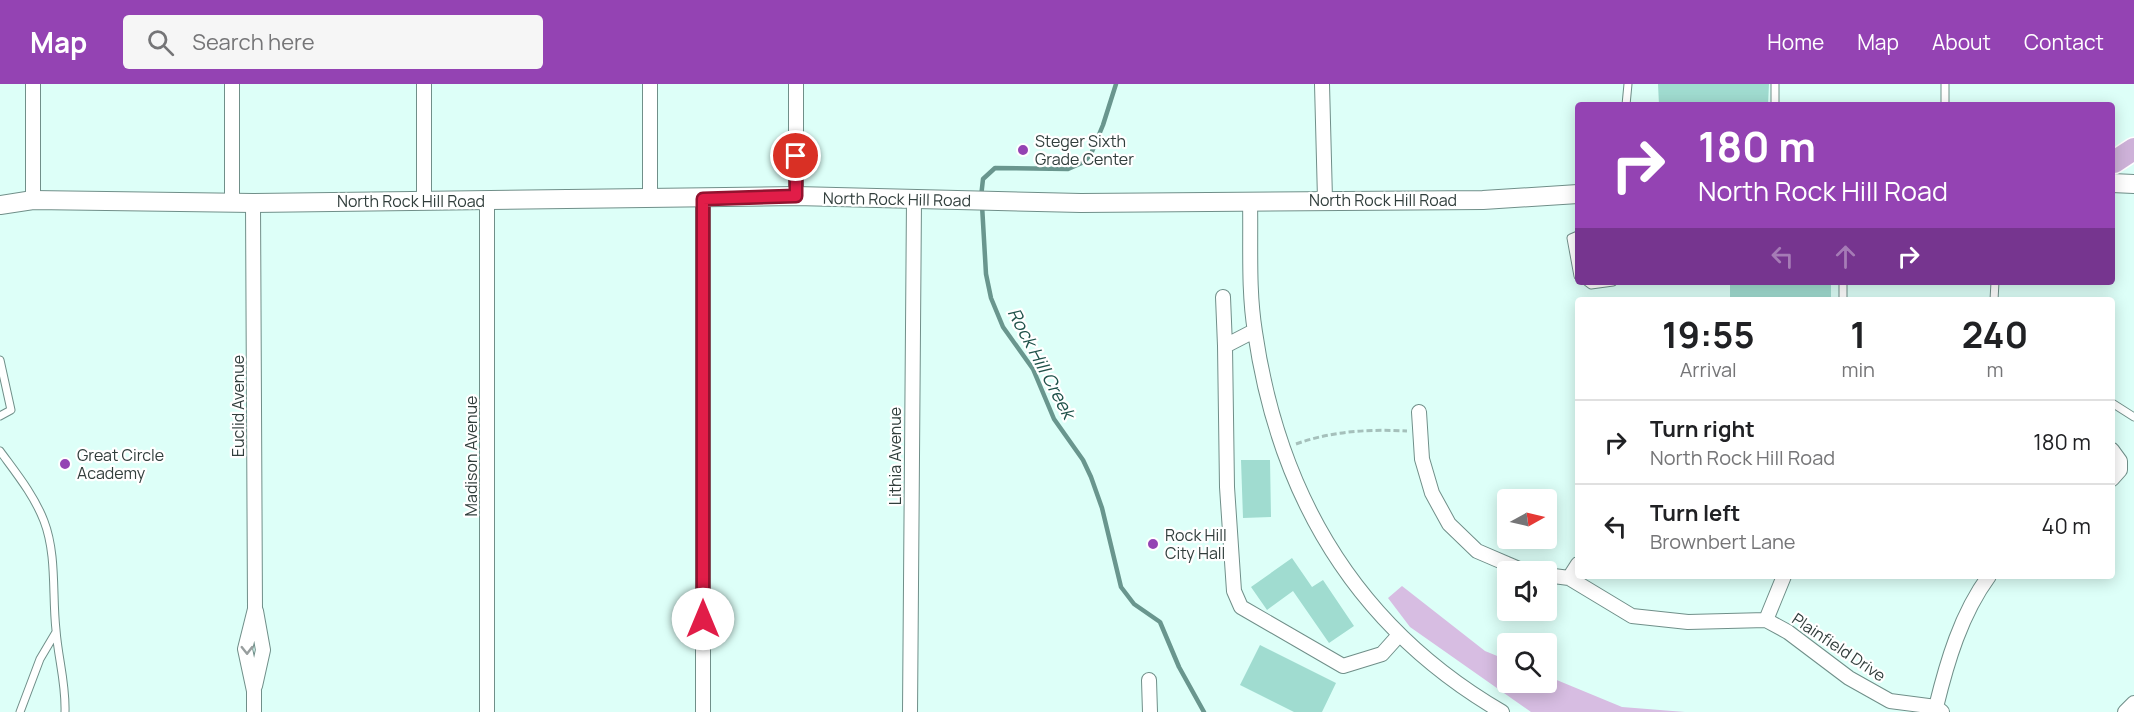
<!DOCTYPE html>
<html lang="en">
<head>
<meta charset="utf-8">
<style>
	:root { --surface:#fff; --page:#f6f6f6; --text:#202124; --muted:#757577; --line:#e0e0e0; --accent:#9443b3 }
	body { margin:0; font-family:Manrope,sans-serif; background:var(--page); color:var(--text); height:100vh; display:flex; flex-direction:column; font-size:22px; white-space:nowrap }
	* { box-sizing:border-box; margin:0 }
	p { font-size:20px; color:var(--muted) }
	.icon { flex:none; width:33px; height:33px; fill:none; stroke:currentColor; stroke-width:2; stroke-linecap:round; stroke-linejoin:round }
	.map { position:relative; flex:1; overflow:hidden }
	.details { position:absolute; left:1575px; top:213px; width:540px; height:282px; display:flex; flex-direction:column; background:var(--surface); border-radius:6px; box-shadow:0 3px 15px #0003 }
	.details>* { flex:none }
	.hud { position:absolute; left:1575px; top:18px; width:540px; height:183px; border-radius:6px; box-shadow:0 3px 15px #0003; background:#9443b3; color:#fff; overflow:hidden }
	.needle { width:39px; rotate:82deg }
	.fabs { position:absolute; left:1497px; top:405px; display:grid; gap:12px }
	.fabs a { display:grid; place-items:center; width:60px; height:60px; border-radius:6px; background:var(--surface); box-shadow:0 3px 15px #0003; font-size:30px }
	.pin { position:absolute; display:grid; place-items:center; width:51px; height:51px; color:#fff; margin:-26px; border:3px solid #fff; border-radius:50%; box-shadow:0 2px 6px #0007 }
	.me { position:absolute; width:66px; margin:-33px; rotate:0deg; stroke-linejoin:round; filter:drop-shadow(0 0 4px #0008) }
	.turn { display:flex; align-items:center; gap:21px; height:126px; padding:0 24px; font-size:27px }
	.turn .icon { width:78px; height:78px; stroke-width:2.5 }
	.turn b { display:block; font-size:42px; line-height:51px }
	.lanes { display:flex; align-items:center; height:57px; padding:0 24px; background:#0003; justify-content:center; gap:30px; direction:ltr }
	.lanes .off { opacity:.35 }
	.eta { display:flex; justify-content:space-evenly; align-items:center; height:102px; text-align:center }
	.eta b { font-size:36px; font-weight:700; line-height:42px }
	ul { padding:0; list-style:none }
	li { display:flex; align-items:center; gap:18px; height:84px; padding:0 24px; border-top:2px solid var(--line) }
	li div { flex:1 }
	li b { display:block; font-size:22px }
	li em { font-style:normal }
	header { display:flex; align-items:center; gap:36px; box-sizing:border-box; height:84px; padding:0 30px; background:var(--accent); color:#fff }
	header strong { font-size:28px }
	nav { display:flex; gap:33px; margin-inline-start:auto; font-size:21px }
	.search { width:420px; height:54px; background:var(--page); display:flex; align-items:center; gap:15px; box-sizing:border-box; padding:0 21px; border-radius:6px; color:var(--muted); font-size:22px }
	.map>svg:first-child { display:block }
	.green { fill:#d7bde2 }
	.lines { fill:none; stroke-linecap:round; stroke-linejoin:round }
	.stream { stroke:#69968e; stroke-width:4.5 }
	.building { fill:#a0dcd0 }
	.service-casing { stroke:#708f89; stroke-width:9 }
	.minor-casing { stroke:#708f89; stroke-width:16 }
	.tertiary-casing { stroke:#708f89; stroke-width:20 }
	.primary-casing { stroke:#fff; stroke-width:25 }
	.path { stroke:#a5c0bb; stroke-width:3; stroke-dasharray:6 3; stroke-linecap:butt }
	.service { stroke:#fff; stroke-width:7 }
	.minor { stroke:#fff; stroke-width:14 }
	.tertiary { stroke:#fff; stroke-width:18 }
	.primary { stroke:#ceb2d9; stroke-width:22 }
	.oneway { stroke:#989e9e }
	.route-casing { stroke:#92132f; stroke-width:15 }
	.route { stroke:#e11d48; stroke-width:10 }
	.poi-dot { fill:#9443b3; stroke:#fff; stroke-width:2 }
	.labels { text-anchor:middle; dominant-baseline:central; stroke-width:4.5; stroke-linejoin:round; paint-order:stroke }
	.poi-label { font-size:16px; fill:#313e3c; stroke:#fff; text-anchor:start }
	.street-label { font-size:16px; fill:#313e3c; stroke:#fff }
	.water-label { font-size:18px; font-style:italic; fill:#1e5149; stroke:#fff }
</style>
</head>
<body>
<header>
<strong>Map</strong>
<div class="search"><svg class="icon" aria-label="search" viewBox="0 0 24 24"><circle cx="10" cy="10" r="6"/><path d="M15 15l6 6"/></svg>Search here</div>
<nav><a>Home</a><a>Map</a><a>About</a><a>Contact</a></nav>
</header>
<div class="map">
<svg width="2134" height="628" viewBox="0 0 2134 628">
	<rect width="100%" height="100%" fill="#ddfff8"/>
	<path class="green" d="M1402,502L1485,567L1507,576L1508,598H1546L1547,592L1622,623L1685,628H1531L1410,543L1388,514Z"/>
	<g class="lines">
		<path class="stream" d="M981,113L983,95L995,84L1068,85L1084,78L1091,70L1103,41L1116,0
			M982,121L986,190L991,214L1003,243L1033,285L1054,335L1083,376L1091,393L1102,424L1121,503L1134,520L1160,538L1179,583L1204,628"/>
	</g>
	<path class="building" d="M1658,0H1769L1768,21H1659Z
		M1730,198H1831V216H1730Z
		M1241,376H1270L1271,433L1243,434Z
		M1292,474L1312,503L1323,496L1354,542L1329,559L1293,507L1267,526L1251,503Z
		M1260,561L1336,599L1322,628H1294L1240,601Z"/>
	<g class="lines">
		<g class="service-casing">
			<path id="service" d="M1945,0V21
				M1626,21L1628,0
				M1775,21V0
				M1578,151L1571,154L1578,192
				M1587,198L1591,201L1613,198
				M1843,216V198
				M1994,216L1995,198
				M0,276L11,326L0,332
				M2112,319L2134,333
				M0,367C16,389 34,411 44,437C57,471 52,511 56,546C58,574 66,599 65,628
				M20,628L40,575L56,548"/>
		</g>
		<g class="minor-casing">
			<path id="minor" d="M232,0V118
				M424,0V116
				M650,0V115
				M796,0V112
				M1322,0L1325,115
				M33,116V0
				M1250,116C1251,160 1248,205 1255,248C1279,413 1356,543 1502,628
				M253,119L255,525L245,565L254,607V628
				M1223,213L1225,262
				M1254,247L1225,262L1227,403L1234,507L1241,523L1343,582L1382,570L1399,551
				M1419,328L1422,375L1432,409L1449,440L1477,467L1526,488
				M2112,366L2120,377V386L2112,395
				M1546,491L1569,494L1632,532L1688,538L1766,536L1788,548L1849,594L1890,617L1936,623L1942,628
				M1569,494L1578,480
				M1766,536L1784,492
				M1149,596L1150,628
				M255,602L263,566L256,527
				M1936,623C1947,578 1961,530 1989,492
				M487,628V117
				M703,628V115
				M910,628L914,116
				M2125,628L2134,619"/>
		</g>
		<g class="tertiary-casing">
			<path id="tertiary" d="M2112,99L2134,100
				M0,121L33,116L253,119L796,112L1081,119L1483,116L1578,110"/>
		</g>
		<g class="primary-casing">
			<path id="primary" d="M2114,78L2134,65"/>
		</g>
		<path class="path" d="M1296,360C1332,347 1369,345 1407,347"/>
		<use href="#service" class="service"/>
		<use href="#minor" class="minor"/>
		<use href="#tertiary" class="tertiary"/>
		<use href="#primary" class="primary"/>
	</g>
	<defs><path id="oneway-chevron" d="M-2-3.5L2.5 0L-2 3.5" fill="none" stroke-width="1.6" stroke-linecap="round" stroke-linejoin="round" transform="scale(1.5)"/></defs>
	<use class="oneway" href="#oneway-chevron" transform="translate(247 566) rotate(89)"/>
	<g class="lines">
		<g class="route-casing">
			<path id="route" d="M703,535V115L796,112V72"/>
		</g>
		<use href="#route" class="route"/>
	</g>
	<g class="poi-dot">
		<circle cx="1023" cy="66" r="6"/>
		<circle cx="65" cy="380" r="6"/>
		<circle cx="1153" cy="460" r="6"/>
	</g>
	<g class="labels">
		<g class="poi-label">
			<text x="1035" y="57">Steger Sixth<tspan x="1035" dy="18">Grade Center</tspan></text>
			<text x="77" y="371">Great Circle<tspan x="77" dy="18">Academy</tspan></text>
			<text x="1165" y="451">Rock Hill<tspan x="1165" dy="18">City Hall</tspan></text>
		</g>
		<g class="street-label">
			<text transform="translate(897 115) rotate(1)">North Rock Hill Road</text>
			<text x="1383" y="116">North Rock Hill Road</text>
			<text x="411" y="117">North Rock Hill Road</text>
			<text transform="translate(238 322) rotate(-90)">Euclid Avenue</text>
			<text transform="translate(471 372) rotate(-90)">Madison Avenue</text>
			<text transform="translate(895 372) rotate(-90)">Lithia Avenue</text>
			<text transform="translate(1839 563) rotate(34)">Plainfield Drive</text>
		</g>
		<g class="water-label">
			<text transform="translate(1042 279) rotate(62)">Rock Hill Creek</text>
		</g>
	</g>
</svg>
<div class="fabs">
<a><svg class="needle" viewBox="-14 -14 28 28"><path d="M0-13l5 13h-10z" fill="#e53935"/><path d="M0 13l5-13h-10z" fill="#757577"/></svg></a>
<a><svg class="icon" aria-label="sound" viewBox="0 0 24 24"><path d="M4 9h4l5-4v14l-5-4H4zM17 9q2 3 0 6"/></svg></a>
<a><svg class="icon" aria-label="search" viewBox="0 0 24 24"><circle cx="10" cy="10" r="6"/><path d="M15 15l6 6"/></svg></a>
</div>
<div class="pin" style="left:796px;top:72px;background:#d93025"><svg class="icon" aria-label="arrive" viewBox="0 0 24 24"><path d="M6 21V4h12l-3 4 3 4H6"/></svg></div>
<svg class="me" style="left:703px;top:535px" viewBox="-20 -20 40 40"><circle r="19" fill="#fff"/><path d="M0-13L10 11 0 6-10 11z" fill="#e11d48"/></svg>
<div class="hud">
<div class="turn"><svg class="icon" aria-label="right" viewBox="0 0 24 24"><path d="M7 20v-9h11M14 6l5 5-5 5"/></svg><div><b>180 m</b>North Rock Hill Road</div></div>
<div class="lanes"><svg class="icon off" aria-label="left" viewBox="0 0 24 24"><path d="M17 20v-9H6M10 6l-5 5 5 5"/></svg><svg class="icon off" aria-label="ahead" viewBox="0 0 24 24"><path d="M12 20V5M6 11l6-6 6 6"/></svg><svg class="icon" aria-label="right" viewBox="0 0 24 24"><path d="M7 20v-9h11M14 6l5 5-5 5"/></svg></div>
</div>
<section class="details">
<div class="eta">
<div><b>19:55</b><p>Arrival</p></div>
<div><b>1</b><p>min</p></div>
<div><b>240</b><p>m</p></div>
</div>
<ul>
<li><svg class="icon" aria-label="right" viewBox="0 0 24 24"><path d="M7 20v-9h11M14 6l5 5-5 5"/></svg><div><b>Turn right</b><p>North Rock Hill Road</p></div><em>180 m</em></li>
<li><svg class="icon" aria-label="left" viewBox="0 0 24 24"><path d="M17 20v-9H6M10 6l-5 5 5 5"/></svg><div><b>Turn left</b><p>Brownbert Lane</p></div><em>40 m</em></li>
</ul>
</section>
</div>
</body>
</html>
